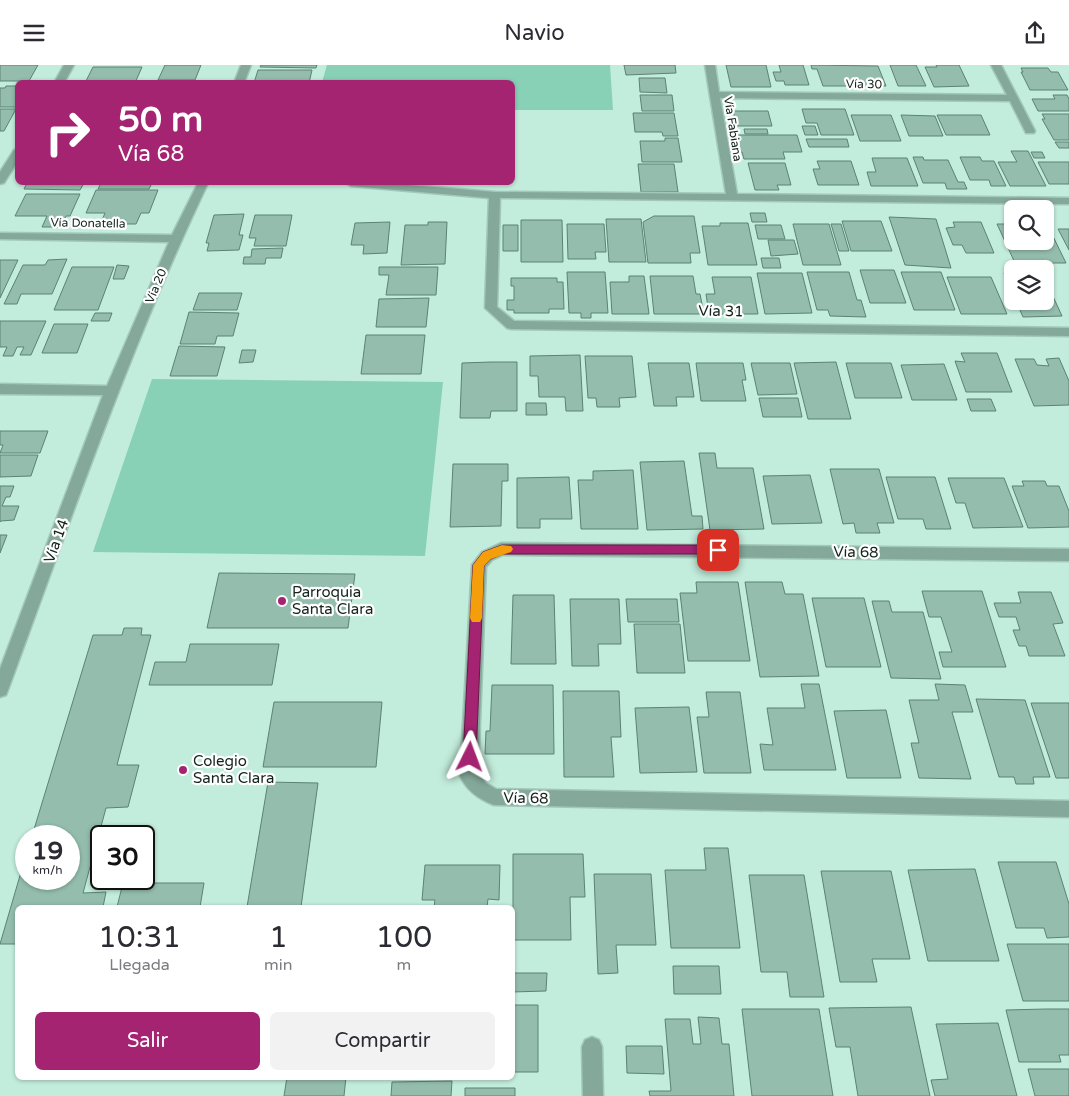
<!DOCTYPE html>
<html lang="es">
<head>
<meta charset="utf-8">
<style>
	:root { --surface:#fff; --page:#f2f2f3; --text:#2b2b33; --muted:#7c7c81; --accent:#a52472 }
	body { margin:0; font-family:"Varela Round",sans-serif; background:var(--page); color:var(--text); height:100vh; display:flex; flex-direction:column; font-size:19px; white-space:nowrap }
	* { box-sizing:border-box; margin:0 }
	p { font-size:16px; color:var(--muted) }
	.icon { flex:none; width:28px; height:28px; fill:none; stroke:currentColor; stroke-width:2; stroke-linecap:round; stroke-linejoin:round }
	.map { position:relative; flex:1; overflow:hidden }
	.side { position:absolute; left:15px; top:840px; width:500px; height:175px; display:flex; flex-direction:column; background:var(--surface); border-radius:8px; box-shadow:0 1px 4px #0004 }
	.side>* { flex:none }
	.top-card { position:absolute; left:15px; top:15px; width:500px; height:105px; border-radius:8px; box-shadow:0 1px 4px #0004; background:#a52472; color:#fff; overflow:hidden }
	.tools { position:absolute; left:1004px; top:135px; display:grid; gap:10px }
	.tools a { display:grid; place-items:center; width:50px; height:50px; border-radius:8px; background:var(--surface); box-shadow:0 1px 4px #0004; font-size:25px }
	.speed { position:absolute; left:15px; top:760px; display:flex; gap:10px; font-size:25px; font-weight:700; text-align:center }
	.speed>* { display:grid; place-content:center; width:65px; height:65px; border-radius:50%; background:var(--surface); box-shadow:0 1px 4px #0004; line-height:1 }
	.speed small { font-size:12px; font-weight:400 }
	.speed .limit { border:2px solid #111; border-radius:8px; background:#fff; color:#111 }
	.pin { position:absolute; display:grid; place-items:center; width:42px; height:42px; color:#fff; margin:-21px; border-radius:10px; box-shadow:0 2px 8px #0006 }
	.me { position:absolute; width:55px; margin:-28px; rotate:3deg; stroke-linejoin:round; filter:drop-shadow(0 0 4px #0008) }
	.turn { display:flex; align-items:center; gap:18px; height:105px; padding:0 20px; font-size:22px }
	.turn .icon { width:65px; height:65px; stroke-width:2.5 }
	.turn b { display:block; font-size:35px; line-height:42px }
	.eta { display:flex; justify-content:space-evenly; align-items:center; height:85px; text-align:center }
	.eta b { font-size:30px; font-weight:600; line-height:35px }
	.action { display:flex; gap:10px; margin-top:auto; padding:10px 20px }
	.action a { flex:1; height:58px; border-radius:8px; background:var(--accent); color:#fff; font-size:20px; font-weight:600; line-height:58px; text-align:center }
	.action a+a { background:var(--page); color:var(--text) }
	header { display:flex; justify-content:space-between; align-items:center; height:65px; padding:0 20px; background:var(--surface); font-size:22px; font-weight:600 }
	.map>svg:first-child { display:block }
	.green { fill:#88d1b6 }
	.building { fill:#94bdad; stroke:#5c8274 }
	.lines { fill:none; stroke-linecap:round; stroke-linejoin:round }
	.street-casing { stroke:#a2c8b9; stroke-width:3 }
	.street { fill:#84a89a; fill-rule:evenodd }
	.route { fill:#a52472; stroke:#6b174a }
	.slow { fill:#f59e0b }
	.poi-dot { fill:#a52472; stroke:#fff; stroke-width:2 }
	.labels { text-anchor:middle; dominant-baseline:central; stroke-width:4.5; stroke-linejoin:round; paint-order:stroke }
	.far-street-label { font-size:12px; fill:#13231d; stroke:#fff }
	.street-label { font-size:15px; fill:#13231d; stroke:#fff }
	.poi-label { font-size:15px; fill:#13231d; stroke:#fff; text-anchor:start }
</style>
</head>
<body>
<header><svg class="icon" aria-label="menu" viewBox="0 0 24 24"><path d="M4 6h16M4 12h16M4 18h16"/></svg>Navio<svg class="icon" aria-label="share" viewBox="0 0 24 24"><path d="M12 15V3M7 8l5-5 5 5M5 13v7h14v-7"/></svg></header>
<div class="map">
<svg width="1069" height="1031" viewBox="0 0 1069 1031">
	<rect width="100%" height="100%" fill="#c2ecdb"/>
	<path class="green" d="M327,0H610L613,45H513L512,18L322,17Z
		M152,314L443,317L425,491L93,487Z"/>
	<path class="building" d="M0,0H38L29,16H0Z
		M165,0H201L195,15H158Z
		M261,0H317L316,3L260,2Z
		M624,0H675L676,8L626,10Z
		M726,0H766L771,22H731Z
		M779,0H803L809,20H785L784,16H776L773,7H781Z
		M811,0L878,1L886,21H823L817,4H812Z
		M890,0H916L926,21H898Z
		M936,0H959L969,21L934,22L925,2H937Z
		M93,2H142L135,18H85Z
		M1021,3H1048L1051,7H1058L1068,25H1030L1021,7H1023Z
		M258,5H312L309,18H254Z
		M639,13H665L667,28L640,27Z
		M6,21H18V42H0V23H5Z
		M640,30H672L674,46H642Z
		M1053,30H1067L1069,34V46H1038L1032,34H1055Z
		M0,44H16L4,66H0Z
		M802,44H845L854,70H821L817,58H806Z
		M733,46H768L772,61H737Z
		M633,48H674L678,71H663L662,67H635Z
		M1042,49H1069V75H1054L1042,54H1045Z
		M851,50H891L901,76H860Z
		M901,50L935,51L943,71H909Z
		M937,50H981L990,70H946Z
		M802,61H815L818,70H805Z
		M744,64H767L768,69H745Z
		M730,70H797L802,87H783L785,94H744L742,87H734Z
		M665,73H678L682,97H642L640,76H665Z
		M806,74H847L849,82H809Z
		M1055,77H1069V83H1059Z
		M1011,86H1028L1046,121H1010L998,97H1017Z
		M1031,87H1042L1045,93H1034Z
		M913,92H923L924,95H948L958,117H964L967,124H947L945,118H923Z
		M960,92H980L982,96H994L1006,121H991L989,115H970Z
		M872,93H907L918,121H871L867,107H876Z
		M817,96H851L859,120H818L813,104H820Z
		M1038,97H1069V119H1049Z
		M748,98H785L791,120H777L779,125H755Z
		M638,99H674L678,127H641Z
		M27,118H84L80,125L24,124Z
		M101,118H152L149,124H98Z
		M96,125H158L149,148H141L136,159H124L126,155H120L117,160H100L105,148H86Z
		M26,129H80L70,151H66L61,162H42L47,151H15Z
		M750,148H765L767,157H752Z
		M244,149L239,170H243L239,185L207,186L209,178H206L214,150Z
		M255,150H292L286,181H254L256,173H249Z
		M654,151H694L700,188H690L691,198H648L643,157Z
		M889,152L936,154L951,203L905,200Z
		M606,154H641L646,197H609Z
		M521,155H562L563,197H521Z
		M842,156H881L892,186H851Z
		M390,157L387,188L363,189L364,180H351L355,158Z
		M428,157H447L445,199L401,200L405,160H428Z
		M953,157H981L994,188H966L962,180H953L946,163L955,162Z
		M720,158H748L757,200H708L702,161H720Z
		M567,159H604L606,187H595L596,194H568Z
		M793,159H829L841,200H803Z
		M831,159H841L849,186H839Z
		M997,159H1012V176H1045V159H1047L1066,198H1015Z
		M503,160H518V186H503Z
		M755,160H781L785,174H758Z
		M1058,164H1069V185Z
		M768,175H794L798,189L771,191Z
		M283,183L281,193H266L265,199H243L244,192H251L252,184Z
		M761,193H779L781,203H763Z
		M67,194L52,229H21L17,239H4L23,200H45L48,195Z
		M0,195H18L0,233Z
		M117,200L129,201L124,214H113Z
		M72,202H114L98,245H54Z
		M379,202H438L436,230H386L389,210H379Z
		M860,205H894L906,238H870Z
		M567,207H605L608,248H591V253H581V248H569Z
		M807,207H849L857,235H861L866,252L830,251L828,245H817Z
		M901,207H941L955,245H914Z
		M757,208H802L812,248L765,249Z
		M1004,208H1012V228Z
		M629,211H644L649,249H612L610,217H629Z
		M650,211H693L696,229H700L704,249H654Z
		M712,212H751L758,249H709L706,229H715Z
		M947,212H991L1007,249H961Z
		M511,213H557V217H563L564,244H549V248H514V245H507V235H514V221H511Z
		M1045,214L1062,251L1023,252L1016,236H1045Z
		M199,228H242L237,245H193Z
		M429,233L426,262H376L379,234Z
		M189,247L239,248L233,271H217L215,279H180Z
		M95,248H112L109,256H91Z
		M0,256H46L31,290H20L24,282H17L13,291H3L7,282H0Z
		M54,259H88L77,288H42Z
		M366,270H425L421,309H361Z
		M179,281L225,282L217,311H170Z
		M242,285H256L253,297L239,298Z
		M961,288H997L1012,327H966L955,296L965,297Z
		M580,290L583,346H566L565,332H539L538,311H530V291Z
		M585,291H632L636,332L619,333L620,342H597L596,333H588Z
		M1059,293L1069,316V340L1034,341L1015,294H1034L1037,300L1049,301L1046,294Z
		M491,297H517V346H491L490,353H460L462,298Z
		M836,297L851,354H808L794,298Z
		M648,298H689L694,332H676L677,341H654Z
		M696,298H743L746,315H742L746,336H701Z
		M751,298H790L797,329L758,330Z
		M846,298H891L902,333H855Z
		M944,299L957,335H912L901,300Z
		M759,333H798L802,352H763Z
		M967,334H991L996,346H971Z
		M526,338H546L547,350H526Z
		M0,366H48L40,388H0L3,380H0Z
		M699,388H715L717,403H753L764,464L710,465Z
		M0,390H38L31,411L0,412Z
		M684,396L692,451H702L703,464L647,465L640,397Z
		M453,399H508V416H502L501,461L450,462Z
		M830,404H879L894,458H877L880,468H856L854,458L843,459Z
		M633,405L638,464H581L578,415H593V406Z
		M810,410L822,458L772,459L763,411Z
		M569,412L572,454H540V463H517V413Z
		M886,412H935L951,464H926L923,454H898Z
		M948,413H1004L1023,462L973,463L965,438H956Z
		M1022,416H1045L1047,421H1059L1069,446V462L1028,463L1012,421H1024Z
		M0,421H14L10,432H6L2,441H19L14,455L1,456L0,457Z
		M0,470H7L0,488Z
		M219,508L355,509L348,563H207Z
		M696,517H738L750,596H688L680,528H697Z
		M745,517H782L785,529H803L819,611L760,612Z
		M922,526H982L1006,602H943L939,587H952L941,552H929Z
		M1018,527H1051L1063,558L1053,559L1065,591H1029L1026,581H1019L1013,565H1020L1016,552H999L994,538H1021Z
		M513,530H554L556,599H511Z
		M812,533H864L881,602H826Z
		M570,534H619L621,579H598L599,601H572Z
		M626,534H677L679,557H628Z
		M872,536H889L892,547H923L941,614L891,613Z
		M634,559H680L685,608H637Z
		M124,563H142L141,570H151L117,700H139L128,742L106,743L83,828L106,827L103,842H18V879H0L26,790V814H69V771H32L93,570H122Z
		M190,579H279L272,620H149L155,597H186Z
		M801,619H819L836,705H764L760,679L773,680L767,643H805Z
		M935,619L965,620L973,647H952L971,714L919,713L911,678H919L909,635H939Z
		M492,620H553L554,689H485L486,666H490Z
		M563,626H619L621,672H611L614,712H564Z
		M706,627H740L751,708H704L697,652H709Z
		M976,634L1025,635L1050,712H1033L1034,719H1016L1014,712H999Z
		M274,637H382L376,702H263Z
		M1031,638H1069V713H1056Z
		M689,642L697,707L640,708L635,643Z
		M886,645L901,713H847L834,646Z
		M268,717L318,718L301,842H247Z
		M704,783H728L740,883H671L665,805H706Z
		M513,789H583L585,832H570L571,875H513Z
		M998,797H1056L1069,839V872L1047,873L1044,863H1016Z
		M425,800H500L499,835L488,834L487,842H507H434L435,835H422Z
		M975,804L999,896H928L908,805Z
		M821,806H891L910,894H872L877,917H840Z
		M594,809H651L656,880H616L618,908L598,909Z
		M749,810H804L824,932H790L787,907H761Z
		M123,818H204L200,842H117Z
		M1007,879H1069V936H1023Z
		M673,901H719L721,929H674Z
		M512,908H547L546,926L512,927Z
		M512,940H538V1007H512Z
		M911,942L930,1031H858L850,982H836L829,943Z
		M742,944H819L833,1031H752Z
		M1046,944H1069V990H1059L1061,997H1019L1006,945Z
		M698,952L719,953L722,979H729L734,1031H650L649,1026H671L665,954H690L693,979H701Z
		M998,958L1017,1031H935L931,1015L948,1014L936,959Z
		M626,981H662L664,1009L627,1008Z
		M1028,1004H1069V1031H1035Z
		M287,1012H346L344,1031H284Z
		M452,1016L451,1031H391L392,1017Z
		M465,1023H515V1031H465Z"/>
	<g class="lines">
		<g class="street-casing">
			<path id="street" d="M64,0H74L64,18H54Z
				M241,0H251L244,18H234Z
				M705,0H715L719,27L1007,30L991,0H1001L1035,66L1034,68H1026L1010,36L720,33L737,129L1069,133V139L500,133L497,242L514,256L1069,263V271L511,264L507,263L485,243L489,133L351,121L346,118H384L495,127L726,129Z
				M18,84V96L4,118L0,119V107L14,85Z
				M198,118H208C130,282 71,454 8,625L6,630L0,632V604L103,330L0,329V319L107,321L169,177L0,174V168L172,170Z
				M501,478L1069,484V496L503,490L492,495L486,502L478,708L486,718L496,724L1069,736V752L494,740C479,734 467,726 460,711L472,500L482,487Z
				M592,972L599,975L602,982L603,1031H583L582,982L585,975Z"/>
		</g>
		<use href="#street" class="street"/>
	</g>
	<path class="route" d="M502,480H718L724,485L718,489H502L491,494L484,501L476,692L474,696L470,698L465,696L463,692L473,500L483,487Z"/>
	<path class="slow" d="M502,480L511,481L513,484L511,487L491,494L484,501L482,553L480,557H472L470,553L473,500L483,487Z"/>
	<g class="poi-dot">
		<circle cx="282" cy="536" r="5"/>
		<circle cx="183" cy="705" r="5"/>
	</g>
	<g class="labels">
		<g class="far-street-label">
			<text transform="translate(864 19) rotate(1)">Vía 30</text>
			<text transform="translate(733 64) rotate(81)">Vía Fabiana</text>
			<text transform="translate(88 158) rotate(1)">Vía Donatella</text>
			<text transform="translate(156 221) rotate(-67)">Vía 20</text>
		</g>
		<g class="street-label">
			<text transform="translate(721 246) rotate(1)">Vía 31</text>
			<text transform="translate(56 476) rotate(-70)">Vía 14</text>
			<text transform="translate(856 487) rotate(1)">Vía 68</text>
			<text transform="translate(526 733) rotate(1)">Vía 68</text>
		</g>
		<g class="poi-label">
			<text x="292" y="527">Parroquia<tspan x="292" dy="17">Santa Clara</tspan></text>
			<text x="193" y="696">Colegio<tspan x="193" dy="17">Santa Clara</tspan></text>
		</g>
	</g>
</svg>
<div class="tools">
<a><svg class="icon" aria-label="search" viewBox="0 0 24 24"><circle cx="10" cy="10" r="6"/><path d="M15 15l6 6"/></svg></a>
<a><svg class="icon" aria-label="layers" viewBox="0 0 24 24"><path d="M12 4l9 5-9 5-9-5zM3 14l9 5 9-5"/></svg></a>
</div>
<div class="speed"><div>19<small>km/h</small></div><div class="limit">30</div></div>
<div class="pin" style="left:718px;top:485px;background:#d93025"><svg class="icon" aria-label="arrive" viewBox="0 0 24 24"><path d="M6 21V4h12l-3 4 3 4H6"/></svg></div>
<svg class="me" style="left:470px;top:692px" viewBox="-20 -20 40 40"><path d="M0-17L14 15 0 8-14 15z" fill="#a52472" stroke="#fff" stroke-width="4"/></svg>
<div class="top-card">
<div class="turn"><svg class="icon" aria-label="right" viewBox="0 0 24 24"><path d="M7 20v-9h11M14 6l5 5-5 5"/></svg><div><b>50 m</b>Vía 68</div></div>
</div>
<section class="side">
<div class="eta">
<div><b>10:31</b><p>Llegada</p></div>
<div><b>1</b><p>min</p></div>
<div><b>100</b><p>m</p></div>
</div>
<div class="action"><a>Salir</a><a>Compartir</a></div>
</section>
</div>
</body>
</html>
